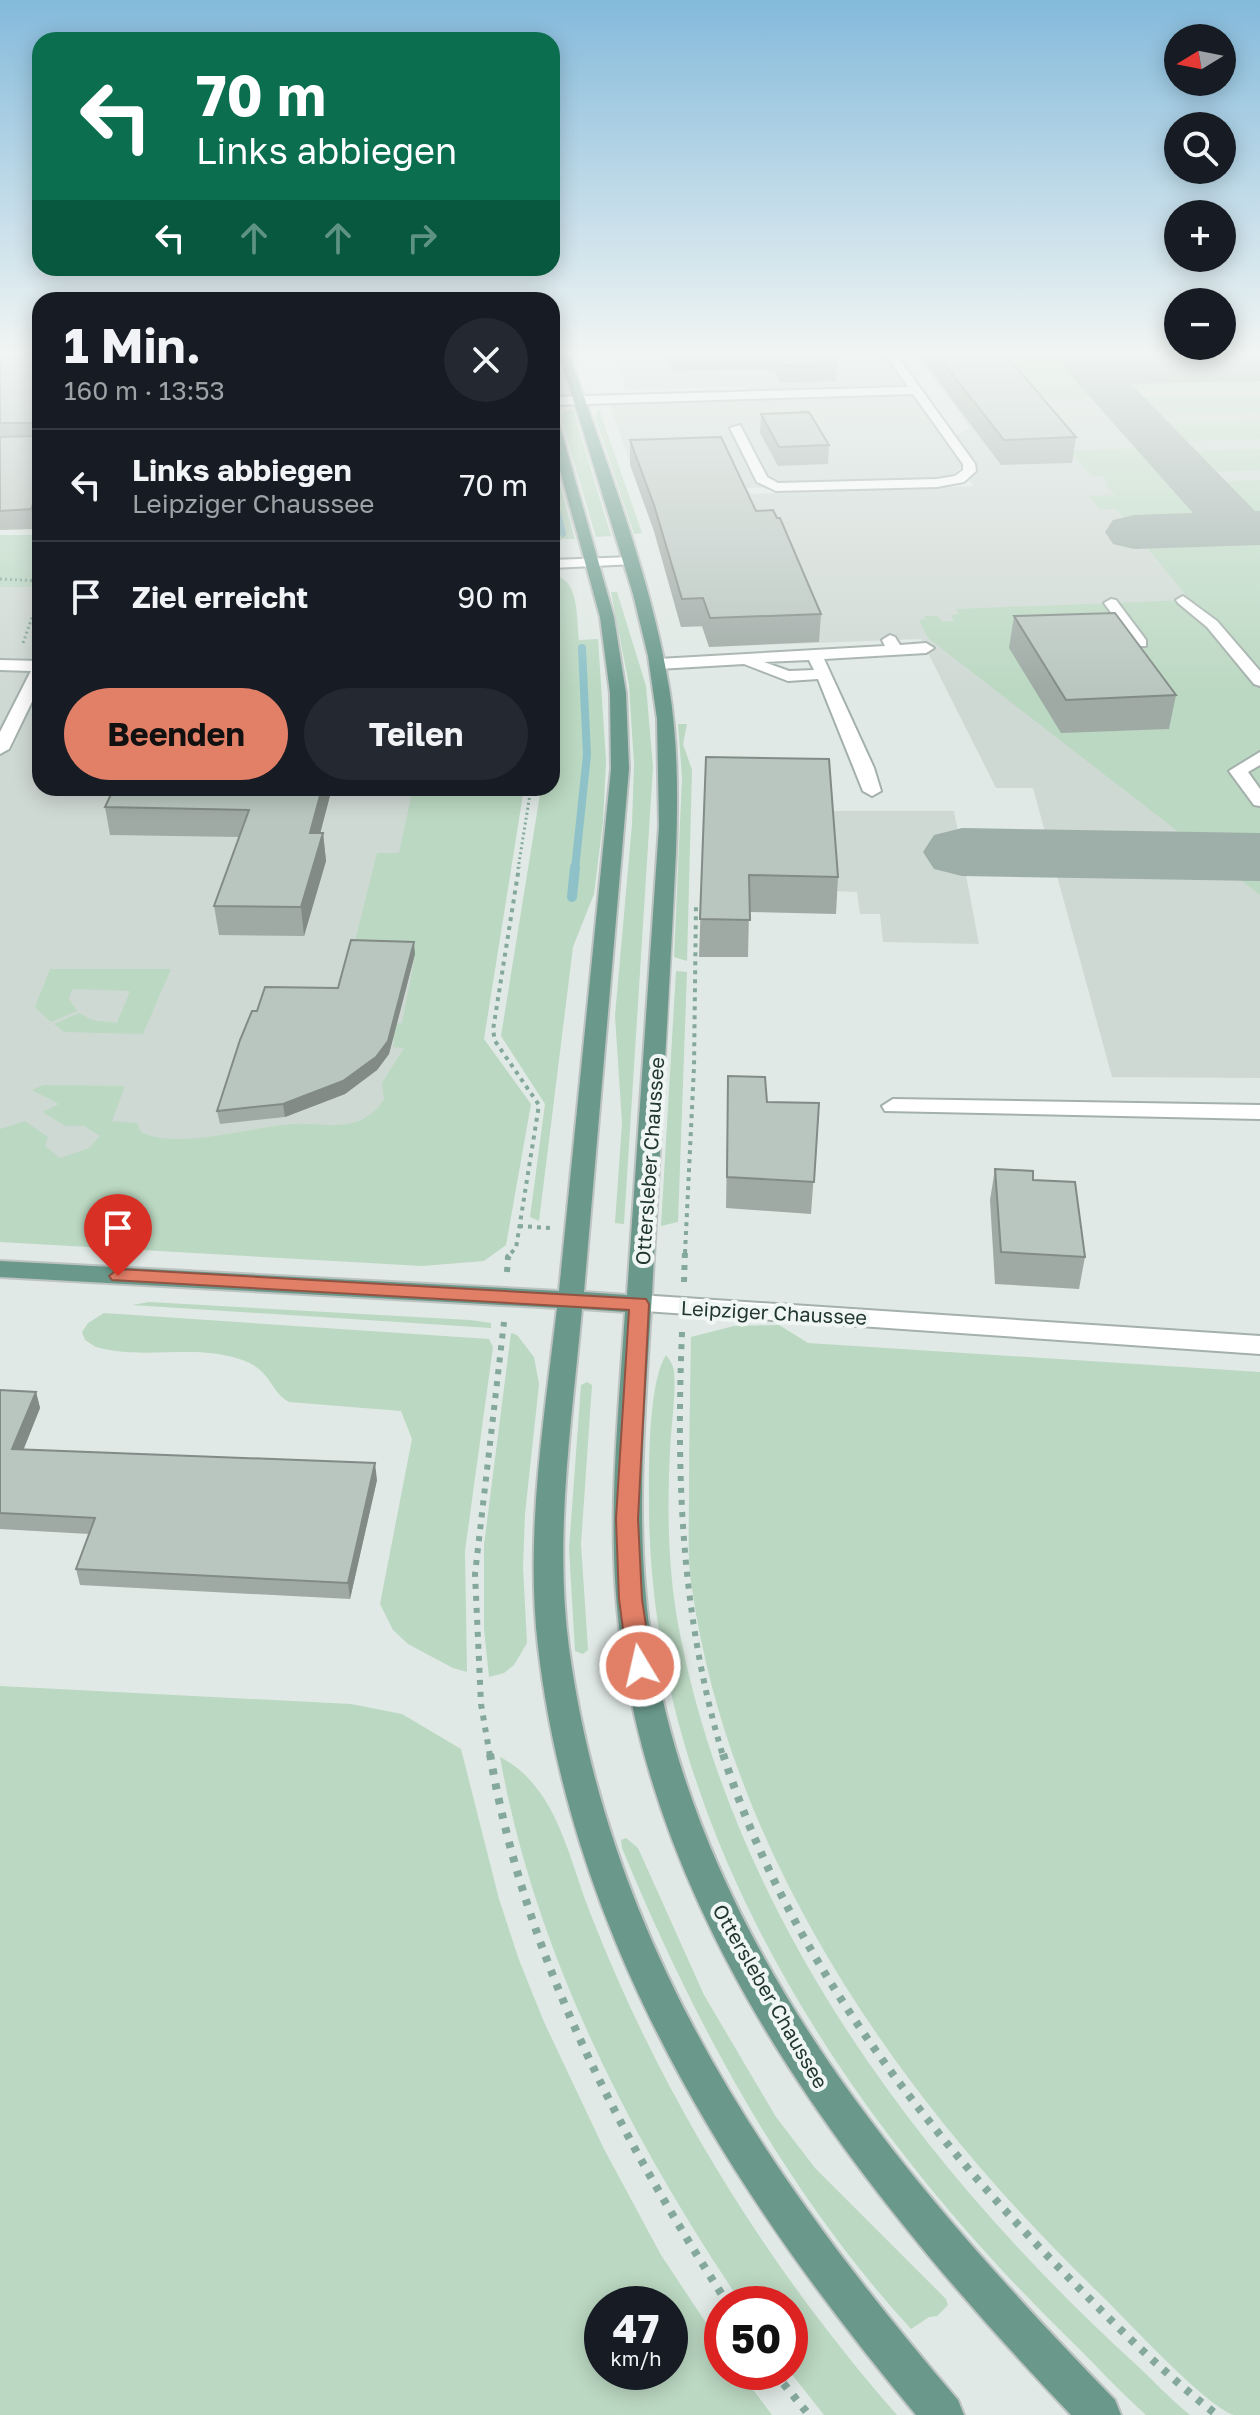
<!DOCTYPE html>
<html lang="de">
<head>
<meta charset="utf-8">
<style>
	:root { --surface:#171b24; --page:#242831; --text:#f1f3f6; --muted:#9ea1a6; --line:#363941; --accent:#e17f67 }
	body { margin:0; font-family:"Golos Text",sans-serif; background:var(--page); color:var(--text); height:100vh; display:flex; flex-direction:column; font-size:30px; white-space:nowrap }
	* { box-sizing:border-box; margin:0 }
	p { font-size:26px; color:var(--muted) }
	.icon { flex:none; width:44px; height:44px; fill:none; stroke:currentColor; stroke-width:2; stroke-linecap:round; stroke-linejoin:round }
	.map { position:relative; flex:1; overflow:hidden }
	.panel { position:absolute; left:32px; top:292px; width:528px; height:504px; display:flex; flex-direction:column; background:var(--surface); border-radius:24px; box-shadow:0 4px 20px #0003 }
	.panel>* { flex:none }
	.guide { position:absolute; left:32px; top:32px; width:528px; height:244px; border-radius:24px; box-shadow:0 4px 20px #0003; background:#0b6e4f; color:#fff; overflow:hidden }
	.needle { width:52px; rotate:260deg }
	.fabs { position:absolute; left:1164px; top:24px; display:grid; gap:16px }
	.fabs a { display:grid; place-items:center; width:72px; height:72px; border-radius:50%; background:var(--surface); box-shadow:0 4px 20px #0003; font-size:40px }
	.speed { position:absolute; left:584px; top:2286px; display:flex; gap:16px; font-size:40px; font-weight:700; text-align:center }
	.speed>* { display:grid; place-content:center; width:104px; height:104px; border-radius:50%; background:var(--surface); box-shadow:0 4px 20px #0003; line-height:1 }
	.speed small { font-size:20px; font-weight:400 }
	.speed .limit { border:12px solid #d22; background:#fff; color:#111 }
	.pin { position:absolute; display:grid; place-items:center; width:68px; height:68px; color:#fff; margin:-82px -34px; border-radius:50% 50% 50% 0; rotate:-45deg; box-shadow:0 0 8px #0007 }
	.pin .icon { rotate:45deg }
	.me { position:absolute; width:88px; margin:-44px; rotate:351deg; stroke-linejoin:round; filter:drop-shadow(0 0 6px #0008) }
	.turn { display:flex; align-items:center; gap:28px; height:168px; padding:0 32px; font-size:36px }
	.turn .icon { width:104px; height:104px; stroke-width:2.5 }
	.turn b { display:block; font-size:56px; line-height:68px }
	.lanes { display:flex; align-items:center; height:76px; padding:0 32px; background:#0003; justify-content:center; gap:40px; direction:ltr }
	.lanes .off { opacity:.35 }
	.round { display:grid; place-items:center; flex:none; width:84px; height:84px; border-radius:42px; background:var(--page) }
	.head { display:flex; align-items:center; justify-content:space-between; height:136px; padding:0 32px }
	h1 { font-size:48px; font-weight:700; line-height:60px }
	.primary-button { display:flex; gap:16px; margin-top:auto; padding:16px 32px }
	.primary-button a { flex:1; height:92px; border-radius:48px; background:var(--accent); color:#111; font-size:32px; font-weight:700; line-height:92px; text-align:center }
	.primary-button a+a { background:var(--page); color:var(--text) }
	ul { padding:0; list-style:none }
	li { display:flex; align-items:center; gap:24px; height:112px; padding:0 32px; border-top:2px solid var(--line) }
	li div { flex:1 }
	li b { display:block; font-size:30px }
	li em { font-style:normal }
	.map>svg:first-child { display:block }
	.built { fill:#cfd9d4; fill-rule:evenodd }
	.green { fill:#bbd8c2; fill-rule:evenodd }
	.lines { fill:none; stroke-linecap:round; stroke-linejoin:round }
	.stream-far2 { stroke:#8ec2c8; stroke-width:6 }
	.stream-far1 { stroke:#8ec2c8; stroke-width:8 }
	.stream { stroke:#8ec2c8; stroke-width:10 }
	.taxiway { fill:#9eaea8; fill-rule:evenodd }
	.minor-casing { stroke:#a4b0ab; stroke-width:4 }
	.major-casing { stroke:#bdc3c1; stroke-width:4 }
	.path-far3 { stroke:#84a99c; stroke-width:3; stroke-dasharray:2 3; stroke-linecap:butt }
	.path-far2 { stroke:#84a99c; stroke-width:4; stroke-dasharray:4 5; stroke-linecap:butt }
	.path-far1 { stroke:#84a99c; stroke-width:6; stroke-dasharray:5 7; stroke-linecap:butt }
	.path { stroke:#84a99c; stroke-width:8; stroke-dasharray:6 9; stroke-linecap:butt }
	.minor { fill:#fff; fill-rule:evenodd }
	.major { fill:#6a998b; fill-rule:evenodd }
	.wall { fill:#9faaa5 }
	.shaded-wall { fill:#828b86 }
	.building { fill:#b9c6c0; stroke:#828b86; stroke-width:2 }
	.route { fill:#e17f67; stroke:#925343; stroke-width:2 }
	.labels { text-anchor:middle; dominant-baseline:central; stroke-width:8; stroke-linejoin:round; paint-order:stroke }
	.street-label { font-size:20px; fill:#233731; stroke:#f0f6f3 }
</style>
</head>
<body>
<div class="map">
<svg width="1260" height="2415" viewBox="0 0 1260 2415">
	<rect width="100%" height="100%" fill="#e0e9e5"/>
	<path class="built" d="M613,353H883L945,442L970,428L916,353H1260V1078L1112,1077L1033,788H996L921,639L709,647L702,627H681L652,525L609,403L752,399L745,386L626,390ZM961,467L973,486L751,494L747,488L931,480L953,475Z
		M40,574V788H521L473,1042L524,1106L0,1237V587H35Z
		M828,811H954L979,944L883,942L880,914H860L857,892L834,891Z"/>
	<path class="green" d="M983,353H1060L1101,398L1021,400L945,390L936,380L1003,378Z
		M1088,353H1244L1260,367V386L1123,390Z
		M1260,395V412L1147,415L1130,398Z
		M572,409H573L611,536L596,537L561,418L564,412Z
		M599,409L642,533L634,534L595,417Z
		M1260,421V439L1172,442L1155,424Z
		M1150,448L1218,523L1130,526L1116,509H1100L1089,496L1115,495L1105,483L1107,481L1104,477L1091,475L1070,451Z
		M1260,449V470L1201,472L1181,451Z
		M552,456L575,539H562L552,548Z
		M1260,480V522H1251L1212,482Z
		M1260,534V895L928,638L919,620L926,619L924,616H938L942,622L954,621L951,615L959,614L956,609L1190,600L1139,538Z
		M0,535H40V574L36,587H0Z
		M552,575C580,578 576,617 579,640L598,639L606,761L603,822L594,894L573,947L539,1221L530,1217L545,1104L501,1036L541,788H552Z
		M611,592H617L646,686L653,767L624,1224L615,1223L622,1123L615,1016L632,824L634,765L629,685Z
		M678,724H687L683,744L692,770L687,961L674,957L682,778Z
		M413,788H524L484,1039L531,1104L506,1245L484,1261L422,1266L0,1242V1129L25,1121L48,1137L45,1146L60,1158L89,1148L100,1136L84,1126H65L43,1112L59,1104L32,1090L43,1085L125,1086L112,1121L137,1123L141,1132C178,1151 253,1126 294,1124C315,1123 335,1128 356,1122C368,1118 377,1110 384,1099L382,1083L404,1048L393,1047L394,1040L387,1039L389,1024L402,1023L415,955L352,953L377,853H399Z
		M50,969H171L143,1034L64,1032L54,1024L79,1013L92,1020L117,1023L130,991L72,989L69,999L77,1011L51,1022L35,1007Z
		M676,971L687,972L678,1222L661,1226Z
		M149,1302L470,1320L491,1323V1328L132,1305Z
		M104,1313L489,1339L493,1347L465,1551L467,1672L453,1668L408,1644L393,1630L380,1604L412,1439L401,1411L289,1402C271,1393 272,1372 245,1361C198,1342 144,1361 96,1347L85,1340L82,1332L88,1323Z
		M779,1325L808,1343L1260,1372V2415C1253,2415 1241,2415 1234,2415C1205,2406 1126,2319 1100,2294C904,2105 732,1863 692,1589C687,1560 689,1528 689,1499C689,1445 690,1391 691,1337L734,1326Z
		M511,1333L517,1335L534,1357L539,1384L525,1514L523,1567L527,1643L514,1665L504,1673L489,1677L484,1629V1545Z
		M666,1355C670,1360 673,1365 674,1371C676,1397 671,1426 670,1452C667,1509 668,1568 678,1624C732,1914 918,2164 1131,2360C1151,2378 1169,2398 1190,2415H1146C1119,2391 1094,2363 1068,2338C846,2120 653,1832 649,1512C649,1475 647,1385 666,1355Z
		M587,1382L592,1385L581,1544L588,1650L583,1654L575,1651L569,1549L581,1385Z
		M0,1686L351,1704L402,1714L461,1749L499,1899L519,1960L544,2022L604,2149L661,2255L722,2347V2372H740L772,2415H0ZM602,2304H670V2372H602Z
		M500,1757C556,1786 568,1855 589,1910C660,2094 767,2267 897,2415H824L790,2372V2304H742C631,2139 535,1954 500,1757Z
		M626,1838L638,1848L704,1995L776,2117L815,2168L946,2299L948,2305L937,2316L929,2317L911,2329C784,2190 694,2022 622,1848L621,1840Z"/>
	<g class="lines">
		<path class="stream-far2" d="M552,490L563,534"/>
		<path class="stream-far1" d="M575,869L587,755L582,648"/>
		<path class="stream" d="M572,897L575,867"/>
		<path class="taxiway" d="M1051,353H1100L1103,356L1260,353V381L1131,384L1255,511H1260V545L1134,549L1113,544L1105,532L1113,520L1134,515L1193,513Z
			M962,828L1260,833V881L962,876L934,869L923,852L934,835Z"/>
		<g class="minor-casing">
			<path id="minor" d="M885,353H895L975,464L976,471L964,482L937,487L776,491L757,482L730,428L740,425L767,477L778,483L937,479L955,476L963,470V464L913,394L552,405V397L908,387Z
				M631,557L636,558V564L552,568V560Z
				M1183,596L1217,621L1260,671V686L1254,684L1207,627L1178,603L1176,600Z
				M1111,599L1116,600L1146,640V646H1136L1104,603Z
				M890,635L895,637L900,645L926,643L934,648L926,653L824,659L874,768L881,791L872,796L863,791L818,679L788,681L744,664L658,669L650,664L658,659L885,646L882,640ZM809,660L814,670L789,671L764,662Z
				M0,660L40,661V685L9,749L0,754V732L31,671L0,670Z
				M1260,752V765L1248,772L1260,789V806L1254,805L1229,771Z
				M893,1099L1260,1105V1119L885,1111L882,1106Z
				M639,1295L1260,1336V1354L630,1310L626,1304L630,1298Z"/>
		</g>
		<g class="major-casing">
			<path id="major" d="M559,353H569C605,459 651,577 669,687C678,741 678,796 676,852C669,999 660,1146 652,1294C645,1411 633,1534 653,1651C704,1951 910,2188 1115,2400L1121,2415H1071C868,2201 665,1948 622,1648C605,1537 618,1423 625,1312L582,1309C572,1421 554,1535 569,1648C610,1947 767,2176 958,2400L964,2415H916C730,2192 572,1941 538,1647C525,1534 544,1420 557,1308L0,1277V1261L559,1291L611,769L610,693L600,617L552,441V415L558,419L614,617L626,693L629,769L584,1292L627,1295L659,826L657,719L648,656L633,594Z"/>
		</g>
		<path class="path-far3" d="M0,579L40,581
			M23,643L40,595
			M518,869L531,788"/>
		<path class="path-far2" d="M519,1226L550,1228
			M511,1253L516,1248L539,1105L495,1041L493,1030L519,867
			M685,1253L694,1067L696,904"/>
		<path class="path-far1" d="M507,1272L508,1257L513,1251
			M684,1282L685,1251
			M682,1332C676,1478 681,1616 723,1756
			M490,1756L481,1704L475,1574L504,1322"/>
		<path class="path" d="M490,1754C524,1955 619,2135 728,2304
			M723,1754C788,1957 927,2135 1075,2284C1120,2330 1166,2375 1217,2415
			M774,2372L809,2415"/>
		<use href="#minor" class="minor"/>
		<use href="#major" class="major"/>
	</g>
	<path class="wall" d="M0,353H40V515L35,529L0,530Z
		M664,353H834V358L837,364L836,381L780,383L774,370L672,371Z
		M917,353H1004L1076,437L1072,463L1001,465Z
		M761,414L829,445L828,464L778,466L760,433Z
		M630,440L756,511L821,614L819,642L709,647L702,626L681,627L654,531L630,465Z
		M1014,616L1176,695L1169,729L1061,733L1009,648Z
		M706,757L838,877L836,914L749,912L748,957H699Z
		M332,788L320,833H323L326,861L304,936L219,935L214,906L239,837L110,835L105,807Z
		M415,954L389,1054L377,1070L345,1094L285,1117L220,1124L217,1111L257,1011L338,988Z
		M728,1076L767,1102L819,1103L811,1214L726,1208Z
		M995,1169L1085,1257L1079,1289L995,1284L990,1200Z
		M0,1390L36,1392L40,1408L23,1450L377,1480L350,1599L80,1585L76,1569L89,1534L0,1529Z"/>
	<path class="shaded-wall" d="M40,487V515L35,529L31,509Z
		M322,788H332L313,861L310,833Z
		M323,833L326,861L304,936L301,907Z
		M414,942L415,954L389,1054L377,1070L345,1094L285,1117L283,1104Z
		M36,1392L40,1408L17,1466L12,1449Z
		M375,1463L377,1480L350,1599L348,1583Z"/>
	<path class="building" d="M0,353H40V487L31,509L0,511V437L37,436L40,433L39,423H0Z
		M672,353H830L837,364L781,365L774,353Z
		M936,353H1004L1076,437L1004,440Z
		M809,412L829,445L779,447L761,414Z
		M721,437L756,511L773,510L777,518H780L821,614L710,618L703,598L682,599L654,505L630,440Z
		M1115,613L1176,695L1066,700L1014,616Z
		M706,757L829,759L838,877L749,875L750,920L700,919Z
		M114,788H322L310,833H323L301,907L214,906L249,810L105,807Z
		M351,940L414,942L388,1041L376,1057L343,1081L283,1104L217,1111L240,1040L252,1011H257L265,987L338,988Z
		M728,1076L765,1077L767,1102L819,1103L814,1182L727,1177Z
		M995,1169L1033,1171V1180L1075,1182L1085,1257L1001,1252Z
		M0,1390L36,1392L12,1449L375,1463L348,1583L76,1569L95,1518L0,1513Z"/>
	<linearGradient id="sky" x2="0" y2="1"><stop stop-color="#84badb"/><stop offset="0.51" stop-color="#f1f5f3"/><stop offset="1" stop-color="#f1f5f3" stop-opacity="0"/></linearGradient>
	<rect width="1260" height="691" fill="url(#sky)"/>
	<path class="route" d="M118,1269L646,1299L649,1304L638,1519L642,1599L652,1666L649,1673L640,1676L632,1673L628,1666L619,1599L616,1519L629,1310L112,1280L109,1276Z"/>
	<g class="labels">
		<g class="street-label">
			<text transform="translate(649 1161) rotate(-86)">Ottersleber Chaussee</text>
			<text transform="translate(774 1312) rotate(3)">Leipziger Chaussee</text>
			<text transform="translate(771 1996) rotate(60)">Ottersleber Chaussee</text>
		</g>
	</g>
</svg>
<div class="fabs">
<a><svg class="needle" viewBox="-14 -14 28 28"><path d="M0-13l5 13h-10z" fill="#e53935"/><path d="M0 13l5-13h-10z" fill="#9ea1a6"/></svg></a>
<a><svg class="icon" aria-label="search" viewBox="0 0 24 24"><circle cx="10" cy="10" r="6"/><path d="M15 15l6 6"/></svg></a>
<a>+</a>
<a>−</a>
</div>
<div class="speed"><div>47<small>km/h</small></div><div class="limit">50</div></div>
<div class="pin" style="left:118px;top:1276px;background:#d93025"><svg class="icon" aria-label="arrive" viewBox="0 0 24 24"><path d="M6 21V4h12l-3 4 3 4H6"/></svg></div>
<svg class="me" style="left:640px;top:1666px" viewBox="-20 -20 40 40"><circle r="17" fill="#e17f67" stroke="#fff" stroke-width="3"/><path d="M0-11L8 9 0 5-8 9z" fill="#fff"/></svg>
<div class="guide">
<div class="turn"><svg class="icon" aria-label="left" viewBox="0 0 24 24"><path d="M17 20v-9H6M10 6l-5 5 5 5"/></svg><div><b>70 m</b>Links abbiegen</div></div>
<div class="lanes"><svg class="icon" aria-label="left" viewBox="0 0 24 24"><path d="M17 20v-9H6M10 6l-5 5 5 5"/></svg><svg class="icon off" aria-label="ahead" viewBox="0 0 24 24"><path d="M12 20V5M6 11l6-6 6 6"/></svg><svg class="icon off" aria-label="ahead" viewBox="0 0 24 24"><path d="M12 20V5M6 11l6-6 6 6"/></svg><svg class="icon off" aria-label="right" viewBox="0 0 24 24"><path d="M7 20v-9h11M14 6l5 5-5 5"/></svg></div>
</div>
<section class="panel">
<div class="head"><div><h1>1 Min.</h1><p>160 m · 13:53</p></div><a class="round"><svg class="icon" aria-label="close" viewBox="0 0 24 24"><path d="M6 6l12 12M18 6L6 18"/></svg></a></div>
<ul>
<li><svg class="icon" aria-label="left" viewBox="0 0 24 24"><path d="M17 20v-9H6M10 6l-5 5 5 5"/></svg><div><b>Links abbiegen</b><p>Leipziger Chaussee</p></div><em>70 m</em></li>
<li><svg class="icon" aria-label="arrive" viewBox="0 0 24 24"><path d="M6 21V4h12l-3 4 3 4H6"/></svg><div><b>Ziel erreicht</b></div><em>90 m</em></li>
</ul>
<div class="primary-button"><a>Beenden</a><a>Teilen</a></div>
</section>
</div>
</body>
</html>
